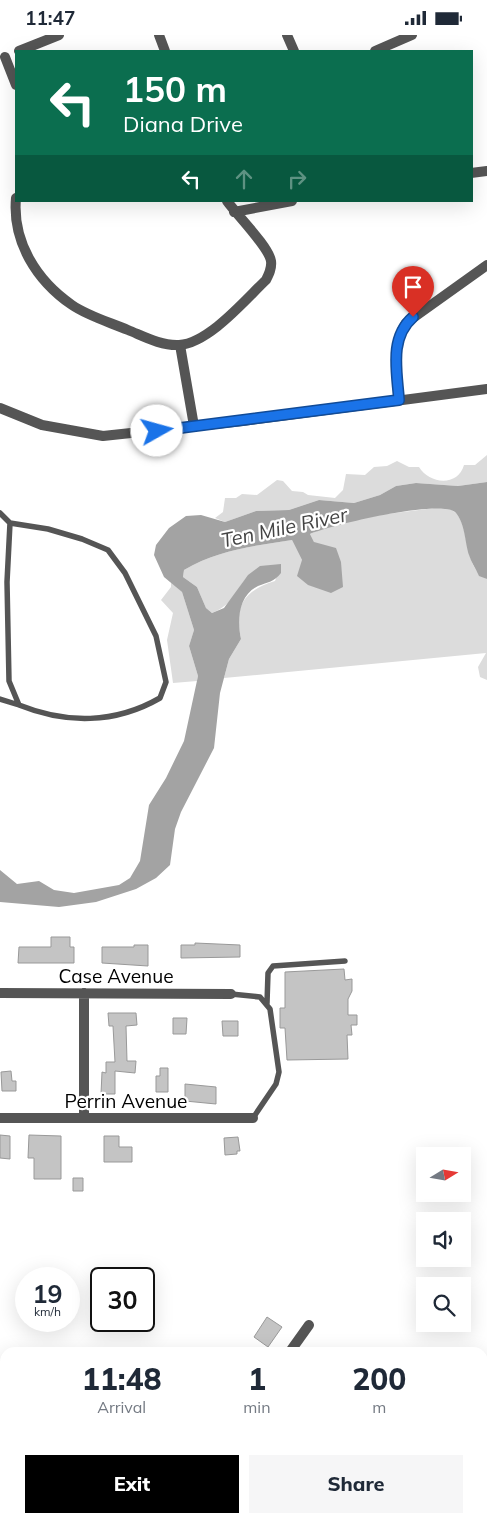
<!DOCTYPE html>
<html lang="en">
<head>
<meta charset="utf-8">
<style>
	:root { --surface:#fff; --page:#f6f6f7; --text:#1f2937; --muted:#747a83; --accent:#000 }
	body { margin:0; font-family:Mulish,sans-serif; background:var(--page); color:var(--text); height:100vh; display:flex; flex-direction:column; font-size:19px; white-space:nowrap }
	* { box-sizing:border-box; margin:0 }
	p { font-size:16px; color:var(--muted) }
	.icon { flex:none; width:28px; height:28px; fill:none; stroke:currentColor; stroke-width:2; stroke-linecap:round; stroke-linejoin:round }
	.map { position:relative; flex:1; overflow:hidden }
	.panel { position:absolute; left:0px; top:1312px; width:488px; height:176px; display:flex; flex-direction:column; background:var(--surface); border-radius:15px 15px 0 0; box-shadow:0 5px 20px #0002 }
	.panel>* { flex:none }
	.hud { position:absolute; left:15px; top:15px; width:458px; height:152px; border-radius:0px; box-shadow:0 5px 20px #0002; background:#0b6e4f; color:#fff; overflow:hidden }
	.needle { width:32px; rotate:79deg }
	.buttons { position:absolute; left:416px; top:1112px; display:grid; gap:10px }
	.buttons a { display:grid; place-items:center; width:55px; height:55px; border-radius:0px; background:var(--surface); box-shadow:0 5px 20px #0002; font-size:25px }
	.speed { position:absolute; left:15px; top:1232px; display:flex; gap:10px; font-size:25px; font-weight:700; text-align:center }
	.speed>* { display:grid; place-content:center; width:65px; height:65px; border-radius:50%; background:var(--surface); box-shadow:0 5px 20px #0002; line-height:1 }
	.speed small { font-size:12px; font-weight:400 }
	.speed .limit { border:2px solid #111; border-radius:8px; background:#fff; color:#111 }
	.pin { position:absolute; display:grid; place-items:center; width:42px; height:42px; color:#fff; margin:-51px -21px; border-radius:50% 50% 50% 0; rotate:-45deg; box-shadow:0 0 5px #0007 }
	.pin .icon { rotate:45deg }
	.me { position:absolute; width:55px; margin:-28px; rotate:83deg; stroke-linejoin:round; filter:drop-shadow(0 0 4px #0008) }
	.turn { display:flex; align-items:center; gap:18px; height:105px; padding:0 25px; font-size:22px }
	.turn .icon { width:65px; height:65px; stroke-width:2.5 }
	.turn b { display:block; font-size:35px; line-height:42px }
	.lanes { display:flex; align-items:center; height:48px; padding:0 25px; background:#0003; justify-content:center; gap:25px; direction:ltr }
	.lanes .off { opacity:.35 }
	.eta { display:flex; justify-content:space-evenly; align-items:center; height:85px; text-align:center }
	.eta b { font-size:30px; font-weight:800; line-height:35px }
	.button { display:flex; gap:10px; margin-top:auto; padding:10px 25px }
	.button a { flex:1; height:58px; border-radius:0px; background:var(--accent); color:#fff; font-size:20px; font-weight:800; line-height:58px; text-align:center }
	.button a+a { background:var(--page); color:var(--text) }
	.status { display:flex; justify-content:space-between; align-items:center; height:35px; padding:0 25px; background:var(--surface); direction:ltr }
	.status svg { height:14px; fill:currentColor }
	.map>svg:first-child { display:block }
	.green { fill:#dcdcdc }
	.water { fill:#a3a3a3 }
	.building { fill:#c4c4c4; stroke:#999 }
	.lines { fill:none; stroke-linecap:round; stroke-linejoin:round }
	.lane { stroke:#555; stroke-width:5.5 }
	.street { stroke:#555; stroke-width:10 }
	.route-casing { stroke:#114b97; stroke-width:12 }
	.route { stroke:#1a73e8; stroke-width:9 }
	.labels { text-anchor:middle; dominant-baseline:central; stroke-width:4.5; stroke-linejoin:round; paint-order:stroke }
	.street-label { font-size:19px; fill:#000; stroke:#fff }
	.water-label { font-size:20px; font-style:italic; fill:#444; stroke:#fff }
</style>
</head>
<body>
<div class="status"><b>11:47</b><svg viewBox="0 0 49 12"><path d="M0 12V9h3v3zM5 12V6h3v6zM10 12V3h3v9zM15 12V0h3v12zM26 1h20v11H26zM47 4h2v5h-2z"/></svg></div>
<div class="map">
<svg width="487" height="1488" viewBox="0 0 487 1488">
	<rect width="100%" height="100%" fill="#fff"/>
	<path class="green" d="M487,420V447L458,451L416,448L396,451L380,460L354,468L319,465L289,475L256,476L225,487L215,483L223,477L225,463H236L242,459L257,460L277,445L283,446L292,456L303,457L308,460L335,463L343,455L346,439L365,440L374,432L387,431L397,426L409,432H419C429,449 458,452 464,430H475Z
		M442,472C445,473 450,474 453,476C471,486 461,533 487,544V645L480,642L478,632L486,618L224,643L229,624L241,604C234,571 243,556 275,546L281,530C233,531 246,565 212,578L206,573L197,552L183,542L184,535C218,515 254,511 292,505L302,525L314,507L310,499C350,481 399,478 442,472Z
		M171,547L182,557L194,595L189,611L198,641L197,646L173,648L167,605L173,578L161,565L171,552Z"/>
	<path class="water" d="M487,447V544L479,541C476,534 471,527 469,520C465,508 465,487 455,477C440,464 330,490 310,499L314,507L336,513L341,527L343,552L331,558L308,550L297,541L302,525L292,505C254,511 218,515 184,535L183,542L197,552L206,573L212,578L224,573L248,540L260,531L281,529V538C274,547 268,547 258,551C238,561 237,586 241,604L229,624L220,658L214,713L181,777L175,794L170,830L156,843L136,854L96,867L59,872L0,867V835L17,849L39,846L54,855L74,858L119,850L130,843L140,826L149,770L166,743L184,706L198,641L189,611L194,595L182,557L164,542L154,520L156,510L169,493L186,481L201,480L225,487L256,476L289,475L319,465L354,468L380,460L396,451L416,448L458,451Z"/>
	<path class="building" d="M51,902H70V912H74V928H18L19,912H51Z
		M195,908L240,910V922L181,923V910H195Z
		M134,910H148V931L102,928V912H134Z
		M344,934L345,945L352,944V956L348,964V980H357V990H351L352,1000H347L348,1024L287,1025L285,993H280V973H285V937Z
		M108,978H136L137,990L126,991L127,1026H136L135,1038L115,1036V1059H101L102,1037L106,1038V1027H115L113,991H109Z
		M173,983H187L186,999H173Z
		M222,986H238V1001H223Z
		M160,1033H168V1057H156V1041H160Z
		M11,1036L12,1046H16V1056H2L1,1037Z
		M185,1049L216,1052V1069L185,1066Z
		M0,1100L10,1101V1124L0,1123Z
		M29,1100L61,1101V1144H34V1123H28Z
		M104,1101H119V1112H132V1127H104Z
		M238,1102L240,1116H237V1119L225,1120L224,1103Z
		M73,1143H83V1156H73Z
		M267,1282L282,1292L268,1312L254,1302Z"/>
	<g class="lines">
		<path class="lane" d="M0,478L10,488L48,494L82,504L108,515L125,538L156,601L166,647L160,663C115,689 66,689 19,670L9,646L7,547L10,488
			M0,664L19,670
			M231,959L260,962L270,974L279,1037L276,1049L253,1083
			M267,968L268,938L273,931L345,926"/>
		<path class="street" d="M159,0L165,16
			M287,0L294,16
			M19,16L59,0
			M375,16L412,0
			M5,22L16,50
			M471,138L487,136
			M16,163C12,207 37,246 72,270C88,281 109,287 128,295C143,301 161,311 179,310C209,308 245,265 266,245C269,239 272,233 271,226C269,212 237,180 227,166
			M234,177L292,166
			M180,310L194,391
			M399,365C397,338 391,312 406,288L487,230
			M0,373L42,390L103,401L243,386L487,354
			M0,958L231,959
			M0,1083H253
			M84,1083V958
			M289,1318L309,1290
			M0,1390H5
			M448,1484L454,1488
			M20,1488L23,1484
			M169,1488L172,1484
			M315,1488L318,1484"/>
	</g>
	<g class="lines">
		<g class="route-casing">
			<path id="route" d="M157,396L399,365C397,336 389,303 413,282"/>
		</g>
		<use href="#route" class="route"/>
	</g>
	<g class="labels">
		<g class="street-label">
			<text x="116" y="941">Case Avenue</text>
			<text x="126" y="1066">Perrin Avenue</text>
		</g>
		<g class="water-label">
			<text transform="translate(284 492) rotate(-12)">Ten Mile River</text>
		</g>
	</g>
</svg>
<div class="buttons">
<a><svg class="needle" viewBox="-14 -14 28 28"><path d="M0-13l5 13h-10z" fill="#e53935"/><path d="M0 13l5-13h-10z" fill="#747a83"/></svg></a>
<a><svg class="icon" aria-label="sound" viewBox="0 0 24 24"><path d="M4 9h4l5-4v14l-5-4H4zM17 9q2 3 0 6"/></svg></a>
<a><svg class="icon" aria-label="search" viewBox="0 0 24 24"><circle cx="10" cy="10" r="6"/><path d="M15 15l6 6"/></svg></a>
</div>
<div class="speed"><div>19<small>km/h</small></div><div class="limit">30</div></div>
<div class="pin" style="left:413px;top:282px;background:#d93025"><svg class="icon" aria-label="arrive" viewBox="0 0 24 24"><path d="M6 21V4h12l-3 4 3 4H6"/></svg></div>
<svg class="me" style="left:157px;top:396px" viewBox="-20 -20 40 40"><circle r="19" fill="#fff"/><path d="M0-13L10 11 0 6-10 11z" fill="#1a73e8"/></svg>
<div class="hud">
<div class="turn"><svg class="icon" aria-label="left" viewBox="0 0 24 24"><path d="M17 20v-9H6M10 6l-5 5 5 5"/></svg><div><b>150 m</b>Diana Drive</div></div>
<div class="lanes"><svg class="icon" aria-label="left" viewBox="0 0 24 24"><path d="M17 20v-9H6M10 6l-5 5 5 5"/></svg><svg class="icon off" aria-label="ahead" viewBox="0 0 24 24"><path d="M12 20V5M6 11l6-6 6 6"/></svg><svg class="icon off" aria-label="right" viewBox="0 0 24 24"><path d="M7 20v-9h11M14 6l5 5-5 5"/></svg></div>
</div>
<section class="panel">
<div class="eta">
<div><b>11:48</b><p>Arrival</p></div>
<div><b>1</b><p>min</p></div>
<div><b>200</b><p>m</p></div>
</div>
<div class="button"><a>Exit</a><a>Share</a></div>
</section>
</div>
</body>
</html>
